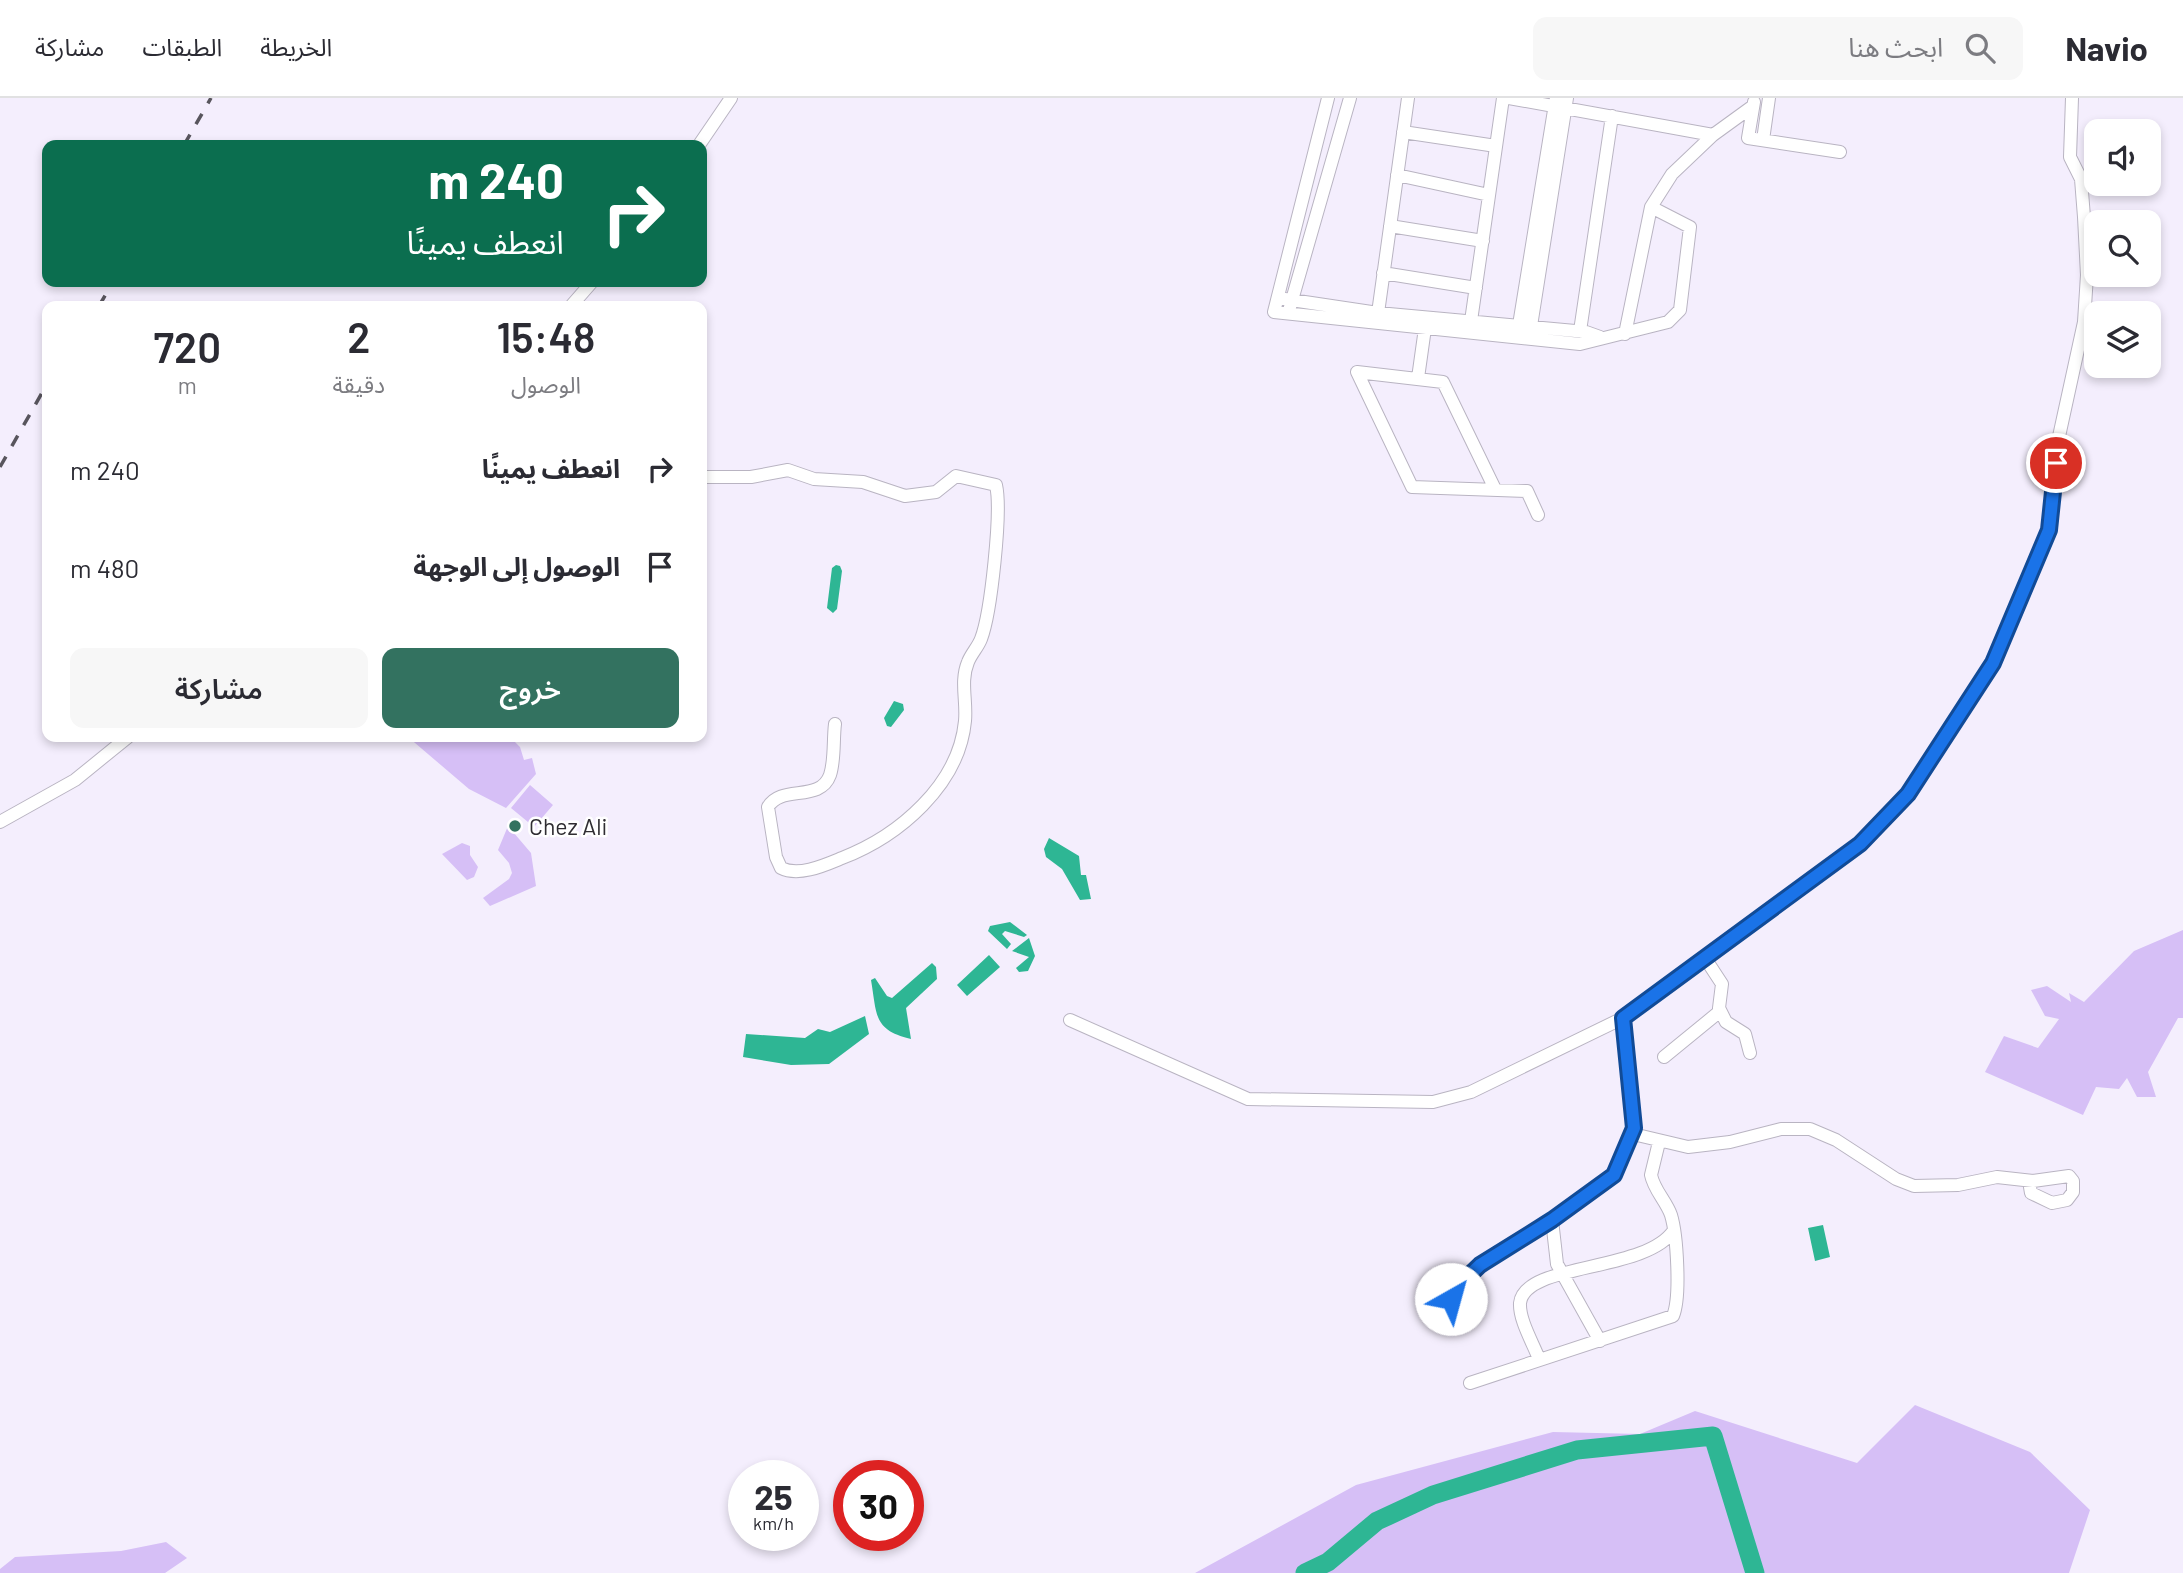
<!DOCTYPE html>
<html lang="ar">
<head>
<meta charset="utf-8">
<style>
	:root { --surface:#fff; --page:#f7f7f7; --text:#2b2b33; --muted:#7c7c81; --line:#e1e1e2; --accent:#337260 }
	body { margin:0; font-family:Barlow,"Noto Sans Arabic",sans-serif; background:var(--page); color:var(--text); direction:rtl; height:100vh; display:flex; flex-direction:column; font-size:26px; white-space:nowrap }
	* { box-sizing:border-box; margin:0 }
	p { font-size:23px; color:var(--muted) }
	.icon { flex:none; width:38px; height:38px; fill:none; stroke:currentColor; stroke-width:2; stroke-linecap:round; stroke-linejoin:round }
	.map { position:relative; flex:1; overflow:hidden; direction:ltr }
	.sheet { position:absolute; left:42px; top:203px; width:665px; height:441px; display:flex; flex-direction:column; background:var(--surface); border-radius:14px; box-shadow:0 4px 10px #0003; direction:rtl }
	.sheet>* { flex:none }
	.hud { position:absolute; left:42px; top:42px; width:665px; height:147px; border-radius:14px; box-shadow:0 4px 10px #0003; direction:rtl; background:#0b6e4f; color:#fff; overflow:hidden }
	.fabs { position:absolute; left:2084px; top:21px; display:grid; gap:14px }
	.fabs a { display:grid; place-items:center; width:77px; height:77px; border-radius:14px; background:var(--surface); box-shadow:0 4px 10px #0003; font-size:35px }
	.speed { position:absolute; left:728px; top:1362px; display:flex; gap:14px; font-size:35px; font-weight:700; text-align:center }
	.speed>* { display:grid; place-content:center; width:91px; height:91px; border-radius:50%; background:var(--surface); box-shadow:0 4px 10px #0003; line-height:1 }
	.speed small { font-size:18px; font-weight:400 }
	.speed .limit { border:10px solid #d22; background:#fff; color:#111 }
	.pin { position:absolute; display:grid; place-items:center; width:60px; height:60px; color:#fff; margin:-30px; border:4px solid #fff; border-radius:50%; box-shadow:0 2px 7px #0007 }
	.me { position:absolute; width:77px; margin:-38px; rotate:38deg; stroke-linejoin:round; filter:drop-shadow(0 0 5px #0008) }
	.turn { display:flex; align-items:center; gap:24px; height:147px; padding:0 28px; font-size:32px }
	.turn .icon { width:91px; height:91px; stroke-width:2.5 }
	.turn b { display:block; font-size:49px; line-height:60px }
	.eta { display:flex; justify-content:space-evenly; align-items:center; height:119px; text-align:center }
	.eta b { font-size:42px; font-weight:600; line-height:49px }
	.primary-button { display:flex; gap:14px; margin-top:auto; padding:14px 28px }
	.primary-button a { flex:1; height:80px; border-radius:14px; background:var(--accent); color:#fff; font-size:28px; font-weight:600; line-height:80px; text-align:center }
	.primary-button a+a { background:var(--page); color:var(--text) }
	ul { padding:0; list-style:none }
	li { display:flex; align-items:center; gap:21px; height:98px; padding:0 28px }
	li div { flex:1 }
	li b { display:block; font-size:26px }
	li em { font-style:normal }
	header { display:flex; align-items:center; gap:42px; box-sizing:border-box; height:98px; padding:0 35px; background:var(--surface); border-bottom:2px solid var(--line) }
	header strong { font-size:33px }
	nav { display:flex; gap:38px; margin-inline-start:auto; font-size:24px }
	.search { width:490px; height:63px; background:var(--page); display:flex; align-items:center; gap:18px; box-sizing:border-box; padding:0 24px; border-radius:14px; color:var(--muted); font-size:26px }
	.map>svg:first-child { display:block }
	.green { fill:#d6bff6 }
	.water { fill:#2eb694 }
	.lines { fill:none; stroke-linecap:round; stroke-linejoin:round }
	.river { stroke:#2eb694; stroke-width:19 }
	.minor-casing { stroke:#b9b4c2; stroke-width:14 }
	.minor { stroke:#fff; stroke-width:12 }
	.rail { stroke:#58555d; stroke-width:3.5; stroke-dasharray:12 12; stroke-linecap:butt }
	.route-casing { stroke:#114b97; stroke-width:18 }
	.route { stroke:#1a73e8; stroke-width:12 }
	.poi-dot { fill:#337260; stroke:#fff; stroke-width:2.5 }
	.labels { text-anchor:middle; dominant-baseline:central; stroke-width:5; stroke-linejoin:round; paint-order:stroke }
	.poi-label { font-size:23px; fill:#2f2d32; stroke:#fff; text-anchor:start }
</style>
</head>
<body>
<header>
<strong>Navio</strong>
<div class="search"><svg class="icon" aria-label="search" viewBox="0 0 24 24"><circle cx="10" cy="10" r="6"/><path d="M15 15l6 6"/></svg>ابحث هنا</div>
<nav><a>الخريطة</a><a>الطبقات</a><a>مشاركة</a></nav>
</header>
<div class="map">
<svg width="2183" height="1475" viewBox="0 0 2183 1475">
	<rect width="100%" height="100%" fill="#f4eefd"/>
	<path class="green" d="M408,639H510L520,649L524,662L532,660L536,676L506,710L469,691Z
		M530,687L553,707L534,729L511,710Z
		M508,728L531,755L536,788L490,808L483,800L509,781L512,775L509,765L498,752Z
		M462,745L470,748V757L478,769L474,779L467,782L442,756Z
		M2183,832V920H2178L2148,974L2156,999H2137L2127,980L2119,991L2096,989L2083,1017L1985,974L2004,938L2038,950L2059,921L2045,918L2031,892L2047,888L2071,904L2069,895L2084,904L2134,853Z
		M1915,1307L2030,1354L2090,1412L2069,1475H1195L1356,1387L1553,1334L1640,1336L1695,1313L1857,1365Z
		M166,1444L187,1460L165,1475H0V1471L15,1459L121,1453Z"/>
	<path class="water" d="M836,467L840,468L842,473L837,511L833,515L827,510L832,470Z
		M894,603L903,606L904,612L891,629L887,628L884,620Z
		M1049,740L1079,758L1081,777H1086L1091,801L1080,802L1062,771L1046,759L1044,751Z
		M1010,824L1027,837L1024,839L1005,833L1002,836L1011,846L1007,851L988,833L990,828Z
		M1029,840L1035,858L1028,873L1019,874L1016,870L1029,859L1012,853Z
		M989,857L1000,869L967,898L957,887Z
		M932,865L936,869L937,881L906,910L911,941C873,932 877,917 871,882L875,880L887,898L892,900Z
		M865,918L869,936L829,966L791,967L743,959L746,936L805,940L818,931L830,934Z
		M1823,1127L1830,1159L1815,1163L1808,1130Z"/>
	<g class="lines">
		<path class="river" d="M1305,1475L1328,1464L1377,1423L1433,1397L1577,1352L1713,1338L1755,1475"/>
		<g class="minor-casing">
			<path id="minor" d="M1328,0L1274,214L1580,246L1668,224L1680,212L1690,129L1651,109
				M1509,0L1713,37
				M1754,4L1748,40L1840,54
				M1403,34L1496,48
				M1763,42L1769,0
				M699,47L731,0
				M1397,77L1489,97
				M1390,128L1483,143
				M1383,175L1476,190
				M1278,200L1378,215L1586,234L1600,239
				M571,208L592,184
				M1290,209L1350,0
				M1378,215L1408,0
				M1471,223L1503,0
				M1519,227L1556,0
				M1531,228L1567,0
				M1580,233L1612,18
				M1625,236L1651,109L1672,76L1713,37L1753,8
				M1418,280L1426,223
				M702,379H751L788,372L814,381L863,384L905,398L936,394L956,378L996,387C1002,413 991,515 981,541C978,549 971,556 968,564C960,583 967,603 965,623C959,687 899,738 842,760C825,767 799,779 781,770L776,759L768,709C781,686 820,705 830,677C835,662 833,642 835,626
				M1495,391L1443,284L1357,274L1412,389L1527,393L1538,417
				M0,724L75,682L128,639
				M1705,860L1722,886L1719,910L1726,924L1745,936L1750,955
				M1070,922L1248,1001L1433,1004L1471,994L1623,920L1860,746L1908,696L1993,565L2049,431L2058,343L2084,224L2087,177L2084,119L2081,81L2070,59L2072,0
				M1664,959L1719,914V910
				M1633,1036L1688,1049L1730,1044L1781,1031H1810L1836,1042L1896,1081L1914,1088L1958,1087L1997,1079L2033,1083L2069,1078L2073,1083V1094L2067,1102L2052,1105L2031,1095L2029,1083
				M1552,1122L1557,1166L1600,1243
				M1455,1228L1450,1206L1452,1196L1472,1173L1607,1084L1616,1072L1634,1030L1623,920
				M1539,1261C1533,1245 1519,1222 1520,1205C1525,1164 1646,1175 1674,1132
				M1470,1285L1673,1218C1681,1199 1677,1137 1671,1117C1666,1103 1654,1092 1651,1077L1659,1044"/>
		</g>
		<use href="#minor" class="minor"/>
		<path class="rail" d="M184,47L211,0
			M99,208L113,184
			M0,369L47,286"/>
	</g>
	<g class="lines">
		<g class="route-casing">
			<path id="route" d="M1451,1201L1455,1191L1480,1167L1552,1122L1614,1077L1634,1030L1623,920L1860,746L1908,696L1993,565L2049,432L2056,365"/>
		</g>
		<use href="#route" class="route"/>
	</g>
	<circle class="poi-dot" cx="515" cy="728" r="7"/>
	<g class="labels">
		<g class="poi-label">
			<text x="529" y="728">Chez Ali</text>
		</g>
	</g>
</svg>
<div class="fabs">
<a><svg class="icon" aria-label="sound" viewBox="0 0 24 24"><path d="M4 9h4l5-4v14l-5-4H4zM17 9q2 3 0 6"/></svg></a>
<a><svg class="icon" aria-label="search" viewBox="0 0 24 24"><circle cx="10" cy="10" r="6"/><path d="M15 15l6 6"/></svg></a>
<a><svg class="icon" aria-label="layers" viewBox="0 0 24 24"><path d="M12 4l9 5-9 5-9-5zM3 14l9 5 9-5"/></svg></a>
</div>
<div class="speed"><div>25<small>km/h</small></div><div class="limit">30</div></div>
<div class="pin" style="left:2056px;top:365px;background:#d93025"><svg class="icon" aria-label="arrive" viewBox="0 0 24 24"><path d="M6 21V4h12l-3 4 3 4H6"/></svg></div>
<svg class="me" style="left:1451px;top:1201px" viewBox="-20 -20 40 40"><circle r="19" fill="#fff"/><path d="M0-13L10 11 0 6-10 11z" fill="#1a73e8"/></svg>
<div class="hud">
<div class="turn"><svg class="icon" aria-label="right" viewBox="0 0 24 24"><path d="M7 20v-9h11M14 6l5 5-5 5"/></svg><div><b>240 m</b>انعطف يمينًا</div></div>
</div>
<section class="sheet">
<div class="eta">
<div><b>15:48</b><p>الوصول</p></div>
<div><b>2</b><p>دقيقة</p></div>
<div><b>720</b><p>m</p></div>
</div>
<ul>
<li><svg class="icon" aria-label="right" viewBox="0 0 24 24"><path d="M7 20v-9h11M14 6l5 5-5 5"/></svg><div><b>انعطف يمينًا</b></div><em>240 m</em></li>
<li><svg class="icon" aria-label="arrive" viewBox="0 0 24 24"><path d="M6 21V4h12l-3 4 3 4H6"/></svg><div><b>الوصول إلى الوجهة</b></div><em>480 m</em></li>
</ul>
<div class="primary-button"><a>خروج</a><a>مشاركة</a></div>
</section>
</div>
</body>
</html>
